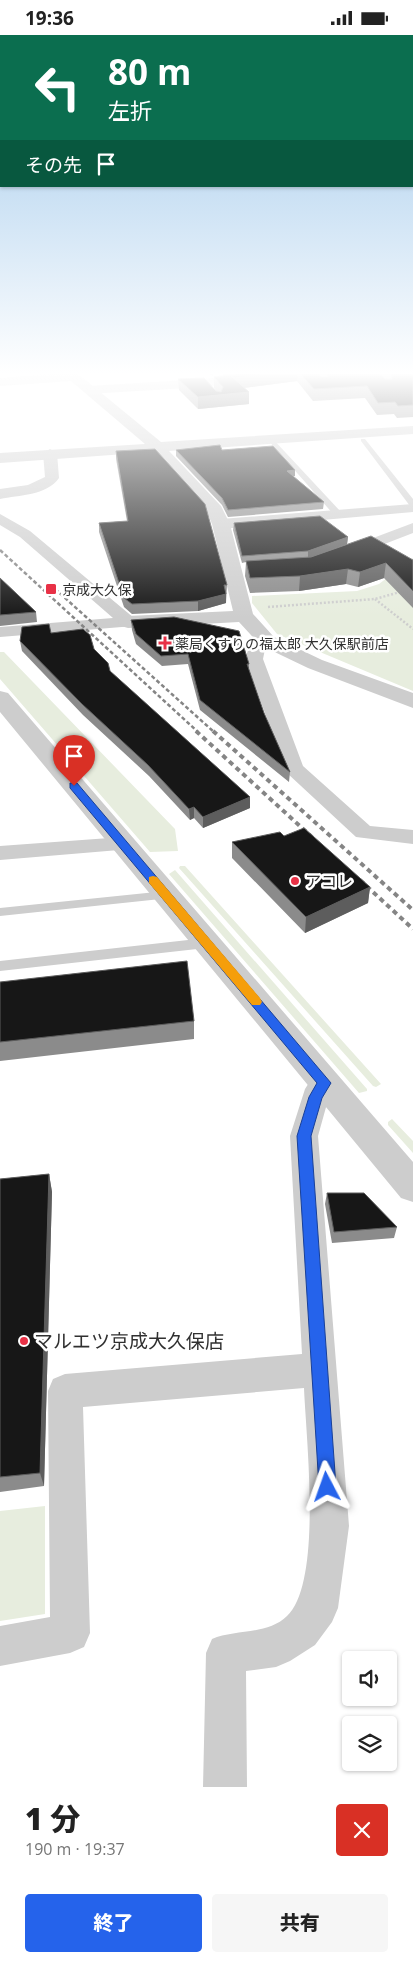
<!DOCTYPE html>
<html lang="ja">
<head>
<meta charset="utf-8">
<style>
	:root { --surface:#fff; --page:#f6f6f6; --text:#222; --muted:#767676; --accent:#2563eb }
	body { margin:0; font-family:"Open Sans","Noto Sans JP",sans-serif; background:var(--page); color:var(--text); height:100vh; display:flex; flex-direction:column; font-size:19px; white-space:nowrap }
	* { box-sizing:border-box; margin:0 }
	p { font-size:16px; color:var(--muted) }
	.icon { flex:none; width:28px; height:28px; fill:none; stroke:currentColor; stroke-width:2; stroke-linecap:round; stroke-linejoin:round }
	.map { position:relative; height:1752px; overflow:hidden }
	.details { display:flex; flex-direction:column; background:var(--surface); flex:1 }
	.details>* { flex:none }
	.banner { position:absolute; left:0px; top:0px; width:414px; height:152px; box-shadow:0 1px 4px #0004; background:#0b6e4f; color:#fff; overflow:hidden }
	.controls { position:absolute; left:342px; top:1616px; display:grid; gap:10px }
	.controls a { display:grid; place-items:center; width:55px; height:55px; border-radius:5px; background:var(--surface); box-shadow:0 1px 4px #0004; font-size:25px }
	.pin { position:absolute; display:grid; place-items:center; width:42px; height:42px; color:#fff; margin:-51px -21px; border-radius:50% 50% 50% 0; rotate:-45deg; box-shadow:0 0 5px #0007 }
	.pin .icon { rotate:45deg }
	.me { position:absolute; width:55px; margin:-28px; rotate:356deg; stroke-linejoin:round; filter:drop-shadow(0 0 4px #0008) }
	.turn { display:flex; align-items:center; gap:18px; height:105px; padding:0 25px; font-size:22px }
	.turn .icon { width:65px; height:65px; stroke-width:2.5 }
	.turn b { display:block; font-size:35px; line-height:42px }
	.then { display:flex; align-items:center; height:48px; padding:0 25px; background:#0003; gap:10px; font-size:19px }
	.round { display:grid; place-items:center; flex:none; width:52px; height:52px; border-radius:5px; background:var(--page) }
	.overview { display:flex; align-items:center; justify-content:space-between; height:85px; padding:0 25px }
	h1 { font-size:30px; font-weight:800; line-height:38px }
	.action { display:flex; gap:10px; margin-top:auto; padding:10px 25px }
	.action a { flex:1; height:58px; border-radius:5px; background:var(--accent); color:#fff; font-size:20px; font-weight:800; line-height:58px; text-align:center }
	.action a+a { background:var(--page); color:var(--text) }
	.status { display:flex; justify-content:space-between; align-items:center; height:35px; padding:0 25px; background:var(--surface); direction:ltr }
	.status svg { height:14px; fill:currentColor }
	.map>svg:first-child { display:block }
	.green { fill:#e7edde }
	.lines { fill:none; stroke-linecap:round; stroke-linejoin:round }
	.path { stroke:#cdcdcd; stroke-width:2.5; stroke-dasharray:2 2; stroke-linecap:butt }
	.service { fill:#cdcdcd; fill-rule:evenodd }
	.minor { fill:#cdcdcd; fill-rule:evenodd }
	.tertiary { fill:#cdcdcd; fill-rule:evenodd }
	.rail-far1 { stroke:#858585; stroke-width:2.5; stroke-dasharray:4 2.5; stroke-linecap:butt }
	.rail { stroke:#858585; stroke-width:4; stroke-dasharray:5 4; stroke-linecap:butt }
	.wall { fill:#8b8b8b }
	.shaded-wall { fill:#5d5d5d }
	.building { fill:#171717; stroke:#5d5d5d }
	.route { fill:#2563eb; stroke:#184099 }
	.slow { fill:#f59e0b }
	.poi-dot { fill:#e83146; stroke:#fff; stroke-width:2 }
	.labels { text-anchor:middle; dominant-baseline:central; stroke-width:5; stroke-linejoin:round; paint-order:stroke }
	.far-poi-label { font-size:14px; fill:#303030; stroke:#fff; text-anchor:start }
	.poi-label { font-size:16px; fill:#303030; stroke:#fff; text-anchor:start }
	.near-poi-label { font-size:19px; fill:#303030; stroke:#fff; text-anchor:start }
</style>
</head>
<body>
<div class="status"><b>19:36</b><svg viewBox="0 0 49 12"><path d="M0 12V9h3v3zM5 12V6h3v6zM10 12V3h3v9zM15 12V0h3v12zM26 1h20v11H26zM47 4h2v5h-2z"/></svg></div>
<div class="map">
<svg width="413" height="1752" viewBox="0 0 413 1752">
	<rect width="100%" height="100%" fill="#fff"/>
	<path class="green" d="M413,523V656L277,599L252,568V561L357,556L379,549Z
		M0,617H4L175,794L178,816L150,817L0,644Z
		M180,831H185L381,1049L376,1052L373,1051L179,833Z
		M175,835L367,1054V1056L359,1058L169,839Z
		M392,1084L413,1106V1118L388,1090V1087Z
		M45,1471V1579L0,1586V1476Z"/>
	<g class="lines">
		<path class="path" d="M375,564L413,594
			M268,572L375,564L400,557"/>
		<path class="service" d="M268,403H272L341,477V481H335L268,405Z
			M361,404H365L413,464V471H410L361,406Z
			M166,856L170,857L172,860L170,863L0,881V873Z
			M206,903L212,908L206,913L0,936V926Z"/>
		<path class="minor" d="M259,338H297L291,341L204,352L88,359L82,355L88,351L204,344Z
			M50,414L57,418L59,443C46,461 19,460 0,464V454L28,450L45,442L43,418Z
			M413,469V477L221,494L213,489L221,484Z
			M0,479L30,496L134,583L137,587L134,591L0,602V592L113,583L20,502L0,490Z
			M413,488V498L356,520H344L342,517L344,514Z
			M267,601L273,602L276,606L265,614L263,624L303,731L370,791L413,795V809L356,802L287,738L245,624L251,607Z
			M123,802L131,804L134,809L131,814L0,825V811Z
			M324,1037L334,1040L338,1048L328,1065L318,1101L349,1491L338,1573L332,1587L315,1610L290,1626L276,1632L246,1636L247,1752H203L206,1618L212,1604C235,1594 268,1600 287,1581C323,1547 306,1403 304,1353L83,1372L90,1598L84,1612L70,1618L0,1631V1591L50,1582L48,1356L53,1344L65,1339L302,1319L290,1101L305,1054L314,1040Z"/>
		<path class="tertiary" d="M62,338H77L161,407L413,391V399L169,416L221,471L230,489L253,579L274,602L322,625L413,658V673L308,633L260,610L239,587L128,593L121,591L118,587L121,583L128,581L233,576L212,489L207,477L153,417L0,428V418L145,409L71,346L0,351V343Z
			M0,656L8,658L413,1127V1167L401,1163L0,677Z"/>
		<path class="rail-far1" d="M0,515L198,697
			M55,554L214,697"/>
		<path class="rail" d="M196,696L313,803
			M213,696L413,875
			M360,845L413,894"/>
	</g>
	<path class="wall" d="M207,338H213V341Z
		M242,338H413V382L397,383L394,379L377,380L365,363L313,366L297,346L244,353L249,357V369L198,374L179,355L178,344L216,356L214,353V342Z
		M176,415H222L295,435V441H293L324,467L323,474L228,482L222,470L176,421Z
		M116,416L227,550L226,568L198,576L132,579L124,572L99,497V488L127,486L116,424Z
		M234,488L348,502L347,509L413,525V573L384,543L358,552L346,549L299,556L250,558L245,541L246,527L242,528L233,495Z
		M0,543L36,577L37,587L0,591Z
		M131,585L249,629V635L264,678L290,737L289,747L200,675L188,629L162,631L136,609L132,595Z
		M51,598L94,614L110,636L250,762V773L203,793L194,783L190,785L149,741L83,680L22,616L20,606Z
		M284,801L370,852L368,868L305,898L232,823V807Z
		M0,947L194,986V1004L0,1026Z
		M49,1139L52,1157L44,1451L0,1457V1144Z
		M327,1158L397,1192L394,1203L332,1208L325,1169Z"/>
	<path class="shaded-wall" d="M223,338H241L223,340Z
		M274,338H298L297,346L235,354V343Z
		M249,357V369L198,374V362Z
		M295,435V441L286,442L287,436Z
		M348,502L347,509L308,523V516Z
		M386,528L384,543L358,552L360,537Z
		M348,534L346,549L299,556L300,541Z
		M226,559V568L198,576V566Z
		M250,762V773L203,793V782Z
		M194,772V783L190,785L189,774Z
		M370,852L368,868L305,898L306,882Z
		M49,1139L52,1157L44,1451L40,1438Z"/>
	<path class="building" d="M242,338H274L235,343L230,340L249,357L198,362L178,344L204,343L216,356L221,357L223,352L214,342Z
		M300,338H318L321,342H328L326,338H379L385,344H392V340L390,338H413V370L398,371L395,367L378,368L367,351L314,354Z
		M220,410L222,415L273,411L295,435L287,436L324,467L228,475L222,463L176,415Z
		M155,414L205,469L227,550H224L226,559L198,566L132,569L124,563L99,488L128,486L116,416Z
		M320,481L348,502L308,516L242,521L234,488Z
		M371,501L413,525V556L386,528L360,537L348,534L300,541L250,543L246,526L311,522Z
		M0,543L36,577L0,580Z
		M174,582L239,596L249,629H247L264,678L290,737L200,665L188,619L161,621L136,599L131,585Z
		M49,589L51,598L83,594L90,600L94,614L108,628L110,636L250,762L203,782L194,772L189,774L148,730L82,669L20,606L22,592Z
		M304,793L370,852L306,882L232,807L280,797L284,801Z
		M187,926L194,986L0,1007V947Z
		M49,1139L40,1438L0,1442V1144Z
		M327,1158H364L397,1192L334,1197Z"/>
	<linearGradient id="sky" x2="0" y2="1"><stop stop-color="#9cc6ea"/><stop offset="0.58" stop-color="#fff"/><stop offset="1" stop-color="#fff" stop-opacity="0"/></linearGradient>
	<rect width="413" height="583" fill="url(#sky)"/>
	<path class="route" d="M70,748H77L331,1048L322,1063L311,1101L336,1452L334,1458L327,1461L321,1458L319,1452L297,1101L309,1062L317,1048L70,753Z"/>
	<path class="slow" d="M153,841L157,842L260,963L262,967L260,970H252L149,848V842Z"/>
	<g class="poi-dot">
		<rect x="45" y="548" width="12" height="12" rx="2.5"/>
		<path d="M162.5 600.5h5v5h5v5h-5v5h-5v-5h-5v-5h5z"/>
		<circle cx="295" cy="846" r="5"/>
		<circle cx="24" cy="1306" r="5"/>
	</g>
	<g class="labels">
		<g class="far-poi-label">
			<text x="62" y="554">京成大久保</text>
			<text x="175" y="608">薬局くすりの福太郎 大久保駅前店</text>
		</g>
		<g class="poi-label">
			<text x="305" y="846">アコレ</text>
		</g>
		<g class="near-poi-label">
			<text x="34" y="1306">マルエツ京成大久保店</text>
		</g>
	</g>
</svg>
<div class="controls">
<a><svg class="icon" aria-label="sound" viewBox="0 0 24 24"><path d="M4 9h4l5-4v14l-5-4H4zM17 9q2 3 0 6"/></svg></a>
<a><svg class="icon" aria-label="layers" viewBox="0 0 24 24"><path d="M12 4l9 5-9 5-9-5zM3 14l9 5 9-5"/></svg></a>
</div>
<div class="pin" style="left:74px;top:751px;background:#d93025"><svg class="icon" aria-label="arrive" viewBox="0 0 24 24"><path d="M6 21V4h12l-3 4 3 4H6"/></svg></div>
<svg class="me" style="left:327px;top:1452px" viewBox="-20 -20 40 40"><path d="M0-17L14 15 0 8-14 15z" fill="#2563eb" stroke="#fff" stroke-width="4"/></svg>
<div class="banner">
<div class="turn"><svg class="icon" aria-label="left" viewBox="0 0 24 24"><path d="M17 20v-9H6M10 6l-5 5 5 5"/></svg><div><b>80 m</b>左折</div></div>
<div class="then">その先<svg class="icon" aria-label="arrive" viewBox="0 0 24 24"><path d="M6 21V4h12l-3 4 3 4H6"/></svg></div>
</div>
</div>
<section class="details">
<div class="overview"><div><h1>1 分</h1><p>190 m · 19:37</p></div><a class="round" style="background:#d93025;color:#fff"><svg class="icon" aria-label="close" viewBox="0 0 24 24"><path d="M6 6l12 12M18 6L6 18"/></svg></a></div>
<div class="action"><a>終了</a><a>共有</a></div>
</section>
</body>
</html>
